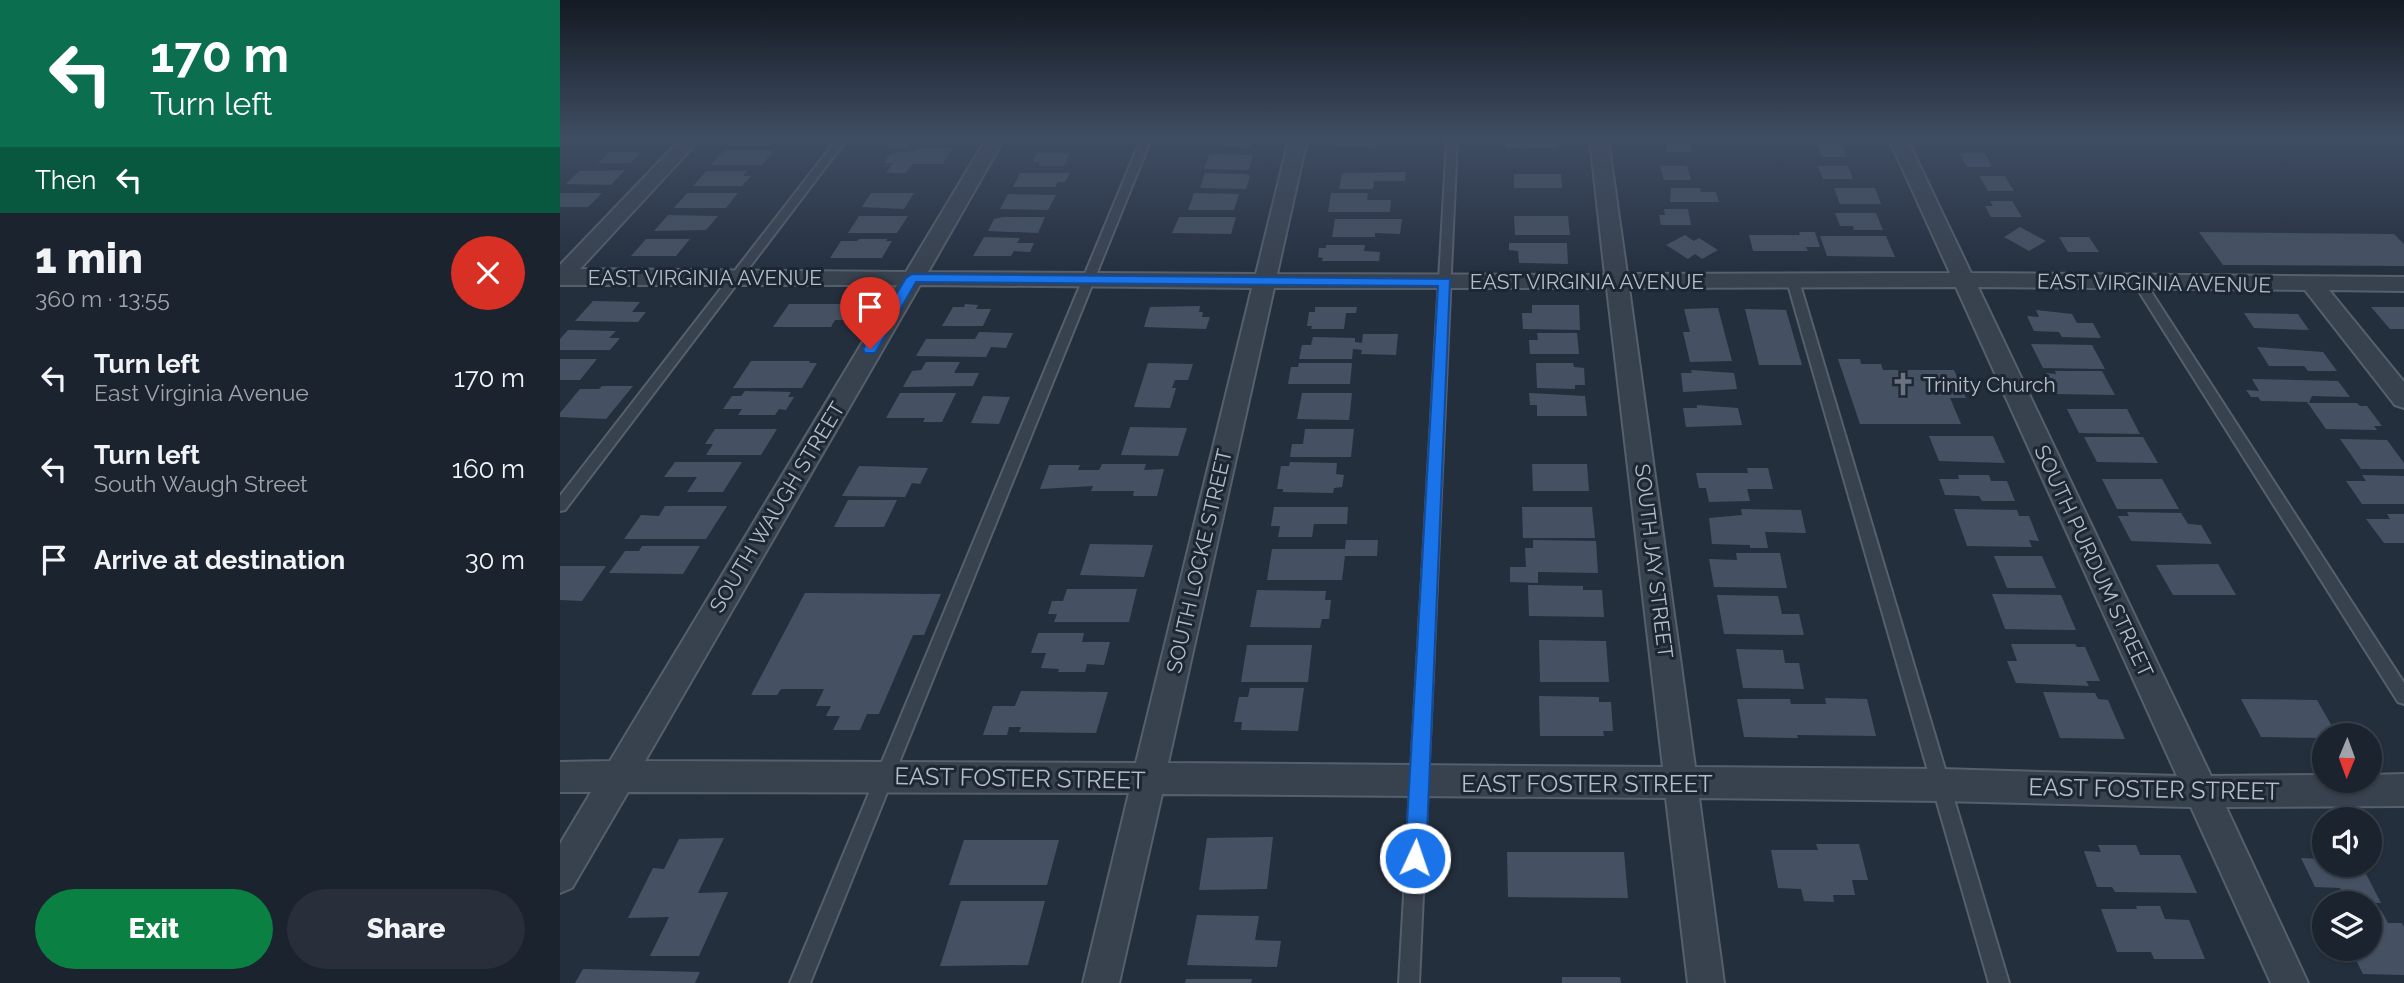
<!DOCTYPE html>
<html lang="en">
<head>
<meta charset="utf-8">
<style>
	:root { --surface:#1b232e; --page:#282f3a; --text:#f1f3f6; --muted:#a0a4aa; --line:#39404a; --accent:#0b8043 }
	body { margin:0; font-family:Raleway,sans-serif; background:var(--page); color:var(--text); height:100vh; display:flex; flex-direction:column; font-size:26px; white-space:nowrap }
	* { box-sizing:border-box; margin:0 }
	p { font-size:23px; color:var(--muted) }
	.icon { flex:none; width:38px; height:38px; fill:none; stroke:currentColor; stroke-width:2; stroke-linecap:round; stroke-linejoin:round }
	.map { position:relative; flex:1; overflow:hidden }
	.side { display:flex; flex-direction:column; background:var(--surface); width:560px }
	.side>* { flex:none }
	.hud { background:#0b6e4f; color:#fff; overflow:hidden }
	.needle { width:46px; rotate:181deg }
	.fabs { position:absolute; left:1752px; top:723px; display:grid; gap:14px }
	.fabs a { display:grid; place-items:center; width:70px; height:70px; border-radius:50%; background:var(--surface); box-shadow:0 2px 5px #0004,0 0 0 2px var(--line); font-size:35px }
	.pin { position:absolute; display:grid; place-items:center; width:60px; height:60px; color:#fff; margin:-72px -30px; border-radius:50% 50% 50% 0; rotate:-45deg; box-shadow:0 0 7px #0007 }
	.pin .icon { rotate:45deg }
	.me { position:absolute; width:77px; margin:-38px; rotate:3deg; stroke-linejoin:round; filter:drop-shadow(0 0 5px #0008) }
	.turn { display:flex; align-items:center; gap:24px; height:147px; padding:0 35px; font-size:32px }
	.turn .icon { width:91px; height:91px; stroke-width:2.5 }
	.turn b { display:block; font-size:49px; line-height:60px }
	.then { display:flex; align-items:center; height:66px; padding:0 35px; background:#0003; gap:14px; font-size:26px }
	.round { display:grid; place-items:center; flex:none; width:74px; height:74px; border-radius:37px; background:var(--page) }
	.overview { display:flex; align-items:center; justify-content:space-between; height:119px; padding:0 35px }
	h1 { font-size:42px; font-weight:800; line-height:52px }
	.action { display:flex; gap:14px; margin-top:auto; padding:14px 35px }
	.action a { flex:1; height:80px; border-radius:42px; background:var(--accent); color:#fff; font-size:28px; font-weight:800; line-height:80px; text-align:center }
	.action a+a { background:var(--page); color:var(--text) }
	ul { padding:0; list-style:none }
	li { display:flex; align-items:center; gap:21px; height:91px; padding:0 35px }
	li div { flex:1 }
	li b { display:block; font-size:26px }
	li em { font-style:normal }
	main { display:flex; flex:1; min-height:0 }
	.map>svg:first-child { display:block }
	.building { fill:#455162 }
	.lines { fill:none; stroke-linecap:round; stroke-linejoin:round }
	.lane-casing { stroke:#565f6c; stroke-width:4 }
	.street-casing { stroke:#565f6c; stroke-width:4 }
	.lane { fill:#38414e; fill-rule:evenodd }
	.street { fill:#38414e; fill-rule:evenodd }
	.route { fill:#1a73e8; stroke:#114b97; stroke-width:2 }
	.labels { text-anchor:middle; dominant-baseline:central; stroke-width:6; stroke-linejoin:round; paint-order:stroke }
	.street-label { font-size:21px; fill:#b4bcc9; stroke:#1d2633 }
	.poi-label { font-size:21px; fill:#b4bcc9; stroke:#1d2633; text-anchor:start }
	.near-street-label { font-size:24px; fill:#b4bcc9; stroke:#1d2633 }
</style>
</head>
<body>
<main>
<section class="side">
<div class="hud">
<div class="turn"><svg class="icon" aria-label="left" viewBox="0 0 24 24"><path d="M17 20v-9H6M10 6l-5 5 5 5"/></svg><div><b>170 m</b>Turn left</div></div>
<div class="then">Then<svg class="icon" aria-label="left" viewBox="0 0 24 24"><path d="M17 20v-9H6M10 6l-5 5 5 5"/></svg></div>
</div>
<div class="overview"><div><h1>1 min</h1><p>360 m · 13:55</p></div><a class="round" style="background:#d93025;color:#fff"><svg class="icon" aria-label="close" viewBox="0 0 24 24"><path d="M6 6l12 12M18 6L6 18"/></svg></a></div>
<ul>
<li><svg class="icon" aria-label="left" viewBox="0 0 24 24"><path d="M17 20v-9H6M10 6l-5 5 5 5"/></svg><div><b>Turn left</b><p>East Virginia Avenue</p></div><em>170 m</em></li>
<li><svg class="icon" aria-label="left" viewBox="0 0 24 24"><path d="M17 20v-9H6M10 6l-5 5 5 5"/></svg><div><b>Turn left</b><p>South Waugh Street</p></div><em>160 m</em></li>
<li><svg class="icon" aria-label="arrive" viewBox="0 0 24 24"><path d="M6 21V4h12l-3 4 3 4H6"/></svg><div><b>Arrive at destination</b></div><em>30 m</em></li>
</ul>
<div class="action"><a>Exit</a><a>Share</a></div>
</section>
<div class="map">
<svg width="1844" height="983" viewBox="0 0 1844 983">
	<rect width="100%" height="100%" fill="#242f3e"/>
	<path class="building" d="M43,139H96L91,143H39Z
		M175,139H220L209,145H169Z
		M343,139H399L396,144L351,143L348,148L328,147L333,141H341Z
		M650,139H694L692,147H679L648,144Z
		M774,139H817L816,147L772,146Z
		M946,139H997L998,148H946Z
		M1104,139H1129L1132,152H1107Z
		M1395,139H1436L1438,143L1398,145Z
		M1256,143H1281L1287,157H1262Z
		M358,148H393L383,164H352L346,173H326L333,163H324L331,153L356,151Z
		M164,150H214L202,165H151Z
		M50,152H74L80,153L70,163H38Z
		M477,153H510L504,166H479L480,162H473Z
		M1399,153H1425L1432,167H1407Z
		M649,155L656,154L693,155L689,170L644,169Z
		M1100,166H1127L1131,180H1104Z
		M1258,166H1288L1293,179H1263Z
		M65,170L51,185L6,184L19,171Z
		M146,171H187L183,176H191L182,186H133Z
		M846,172L845,181H814L813,189H779L782,173Z
		M460,173H510L505,182H498L495,187H453Z
		M645,173L685,174L690,176L686,189L640,188Z
		M954,174H1001L1002,188H954Z
		M1419,176H1445L1454,191H1428Z
		M1111,188H1140L1141,192H1156L1159,202H1110Z
		M1274,188H1315L1321,204H1280Z
		M0,193H42L28,207H0Z
		M127,193H178L166,208H114Z
		M311,193H354L344,209L302,207Z
		M634,193L679,194L674,210H628Z
		M771,193H808L807,200H831L830,212H768Z
		M448,194L496,195L488,210L440,209Z
		M1430,201H1452L1462,217H1431L1425,206H1433Z
		M1104,209H1128L1131,225H1101L1099,215H1105Z
		M1275,213H1316L1323,230H1294L1293,226H1280Z
		M108,215L158,216L146,230L94,231Z
		M299,216H348L337,233H288Z
		M954,216H1008L1010,235H955Z
		M443,217H485L478,233L428,231L434,219Z
		M619,217H676L671,234L612,233Z
		M775,219H842L840,234L815,233V237H772Z
		M1460,227L1486,241L1469,251L1444,237Z
		M1239,232H1255L1260,247H1246L1248,251H1193L1189,235H1240Z
		M1639,232L1834,234L1844,244V266L1663,265Z
		M1125,235L1134,241L1139,238L1158,250L1142,259L1135,254L1128,259L1106,245Z
		M1260,236H1326L1335,257L1267,256Z
		M424,237L460,238L457,243H474L470,252L454,251L451,256H413Z
		M1499,237H1529L1539,252H1508Z
		M86,239H130L116,256H71Z
		M299,239H327L326,241H332L322,258H270L281,241H297Z
		M949,243H1007L1008,264L959,263L958,251L949,250Z
		M766,245H805L804,251L820,252L819,261H762L763,258L758,257L759,248H766Z
		M33,301L80,302L72,312H86L78,322L15,321Z
		M229,304H282L280,307H292L283,320H275L271,327H213Z
		M405,304L418,305L416,309H431L423,326H382L393,307H404Z
		M972,305H1019L1020,330L963,329L962,313H972Z
		M640,306L639,312H643L642,317H650L646,329L584,327L590,307Z
		M755,307H797L796,313H786L784,329H751L752,326H747L749,312H755Z
		M1811,307H1844V329H1830Z
		M1158,308L1172,361L1130,362L1123,332H1130L1124,309Z
		M1185,309L1226,310L1242,365H1199Z
		M1476,310L1512,314L1517,323H1533L1541,338L1502,337L1499,332L1474,331L1467,316L1479,317Z
		M1684,313L1738,314L1749,330L1694,328Z
		M8,330L56,331L49,338H60L50,350H0V339Z
		M419,332L453,333L446,348L431,347L426,357L356,356L366,339H415Z
		M977,333H1017L1019,354H970L969,340H978Z
		M803,334H838L836,355L801,354L802,350L793,349L792,359H739L742,345H751L753,337L795,338V342L802,343Z
		M1471,344L1532,345L1545,369L1483,368Z
		M1697,347L1763,352L1777,371H1748L1744,366H1709Z
		M0,359H37L20,380H0Z
		M1278,359H1300L1301,364H1321L1323,370H1394L1406,398H1390L1401,424H1300Z
		M191,361H250L249,363H257L242,388H173Z
		M366,362H400L394,373H419L413,386L343,387L352,371L361,370Z
		M588,363L633,364L628,380H615L612,388H616L610,408L574,407Z
		M739,363H792L790,384H728L731,367H738Z
		M976,363H1013L1014,367L1024,368L1025,385H1015V389L977,388Z
		M1131,370L1174,373L1177,389L1123,392L1121,373H1132Z
		M1495,371H1542L1555,395L1497,394L1486,373L1496,374Z
		M1692,379L1778,381L1790,397L1752,396L1749,403H1797L1800,406H1807L1822,426H1814L1817,430L1766,429L1747,402L1701,401L1698,397H1691L1686,390L1699,391Z
		M42,386H73L46,419L0,417V413L20,389H39Z
		M185,391L231,392L228,397H234L226,410L219,409L215,415H178L182,409H163L172,396H181Z
		M340,393H396L382,422H363L365,418H326Z
		M742,393H792L789,420L737,419Z
		M969,393L1025,396L1027,416H977V405H970Z
		M423,396L450,397L439,424L411,423Z
		M1137,405L1178,408L1182,425L1126,427L1123,408H1137Z
		M1507,409H1567L1580,434L1519,433Z
		M570,427L627,428L618,456L561,455Z
		M155,429H217L201,455H146L153,444H145Z
		M745,429H794L791,457H730L732,444H743Z
		M1369,436H1433L1445,463L1379,461Z
		M1524,437H1583L1598,463L1537,462Z
		M1780,439L1827,440L1844,463V469H1801Z
		M115,462H182L163,492H127L137,477H104Z
		M730,462L777,463L776,474L784,475L782,487L774,488L773,493L723,492V489H717L721,466H729Z
		M542,464H586L584,470L604,469L597,496H573L574,491H531L533,486L480,489L489,465H520L518,470H539Z
		M972,464H1027L1029,491H973Z
		M299,466L368,468L360,484L352,483L345,497L282,496Z
		M1187,468H1208L1213,489H1187L1190,501L1149,502L1146,488H1139L1136,473H1188Z
		M1398,475H1429L1431,481H1447L1455,501H1422L1419,496L1385,495L1379,479H1399Z
		M1802,475L1844,476V504H1802L1786,481H1806Z
		M1542,479H1602L1619,509H1557Z
		M288,500H337L324,527H274Z
		M105,506H167L146,539H64L81,515L99,516Z
		M714,507H788L787,524H754L752,537H718L720,526H711Z
		M962,507H1032L1035,538H963Z
		M1181,509L1241,510L1246,533L1205,532L1208,548H1190V545L1152,544L1149,518L1182,515Z
		M1394,509L1457,510L1459,516H1469L1479,541L1469,540L1472,547L1407,546Z
		M1567,512L1621,513L1628,524L1641,525L1652,544L1571,541L1558,516H1569Z
		M1827,514H1844V543H1824L1806,519H1830Z
		M786,540H818L817,556H785L782,580H707L712,549H785Z
		M973,540L1036,541L1038,573L978,572V583L950,582V567H966L965,548H973Z
		M530,544L593,545L584,577L520,575Z
		M82,546H140L123,574L49,573L65,551H79Z
		M1176,553H1220L1227,588L1154,587L1149,559L1177,560Z
		M1434,556H1482L1496,588H1447Z
		M1658,564L1676,595H1613L1596,565Z
		M0,566H46L22,601L0,600Z
		M968,585L1023,586V590H1042L1044,617L969,616Z
		M507,589H577L569,622H494L497,614H488L492,601H503Z
		M697,590L766,591L765,600H771L769,619H762L760,628L690,627Z
		M245,593L381,594L364,635H353L319,714H307L300,730H273L280,716H266L271,706H256L264,689H221L217,695H191Z
		M1432,594L1501,595L1516,630L1445,629Z
		M1157,595L1218,596L1222,614H1239L1244,635L1164,634Z
		M478,633H524L522,642H550L544,665L527,664L525,672H498L499,669L481,668L486,653H471Z
		M979,640L1046,641L1049,682H980Z
		M1451,644H1515L1517,647H1525L1540,681H1526L1529,686L1456,683L1447,661H1457Z
		M687,645H752L748,682H681Z
		M1176,649L1223,650L1225,663H1239L1244,689L1183,688Z
		M690,688H744L738,731L681,730L682,722H674L679,697H688Z
		M461,691L548,692L536,733L459,732L461,727H449L447,735H423L433,706H455Z
		M1483,692L1535,693L1538,699L1548,700L1565,739L1500,738Z
		M979,696L1039,697V702H1051L1053,731H1043L1044,736H980Z
		M1265,698L1307,699L1316,736L1237,735L1238,738L1184,737L1177,699H1230L1231,704H1266Z
		M1681,699L1757,700L1777,735H1764V738L1701,737Z
		M713,837L707,889L639,890L647,838Z
		M164,838L138,893L168,892L139,956H90L109,917L68,918L93,868L104,869L119,839Z
		M404,840H499L487,885H389Z
		M1256,844H1299L1308,880H1292L1295,895H1273L1274,902L1244,901L1241,889L1218,888L1211,850H1258Z
		M1538,845H1576L1580,855H1620L1637,893L1555,892L1552,887H1537L1524,851L1541,852Z
		M947,852H1064L1068,898L948,897Z
		M1741,858L1764,859V864H1801L1821,903L1787,902L1780,888L1755,887Z
		M401,901H485L468,965L380,966Z
		M1576,906H1600L1605,919L1629,920L1645,959H1594L1591,952H1557L1541,909H1577Z
		M1810,909L1821,910L1828,923H1842L1844,927V975L1803,974L1790,948H1810Z
		M637,915L699,916L695,940L721,941L717,967L627,965Z
		M23,969L140,972L135,983H15Z
		M1002,977H1060L1061,983H1002Z
		M626,979H692L691,983H625Z"/>
	<g class="lines">
		<g class="lane-casing">
			<path id="lane" d="M277,139H287L5,510L0,511V496Z
				M581,139H591L250,983H230Z
				M887,139H897L859,983H839Z
				M1233,277L1239,281L1449,983H1429L1227,281Z
				M1579,278L1583,279L1844,683V704L1838,702L1573,282Z"/>
		</g>
		<g class="street-casing">
			<path id="street" d="M121,139H140L20,269L346,272L426,139H444L368,272L696,274L729,139H747L717,274L1045,275L1030,139H1048L1067,274L1390,273L1329,139H1347L1411,273L1844,277V291L1769,290L1844,382V408L1835,405L1745,290L1418,287L1651,776L1764,775V780H1810V775L1844,774V806L1666,807L1748,983H1711L1631,807L1381,801L1139,798L1164,983H1128L1106,798L602,794L559,983H523L569,793L68,792L12,888L0,893V844L31,792H0V762L50,761L337,285H0V265ZM360,285L692,288L576,763L85,761ZM1396,287L1617,776L1381,769L1135,767L1069,288ZM714,288H1047L1103,767L608,763Z"/>
		</g>
		<use href="#lane" class="lane"/>
		<use href="#street" class="street"/>
	</g>
	<linearGradient id="sky" x2="0" y2="1"><stop stop-color="#141a22"/><stop offset="0.5" stop-color="#3f4d63"/><stop offset="1" stop-color="#3f4d63" stop-opacity="0"/></linearGradient>
	<rect width="1844" height="276" fill="url(#sky)"/>
	<path class="route" d="M352,274L890,279L866,858L863,865L855,868L848,865L845,858L878,286L356,282L315,353H305L303,349L346,278Z"/>
	<defs>
		<g id="church-bare" transform="scale(1.89)"><path d="M-1.2-6h2.4v3.5h3.3v2.4h-3.3V6h-2.4V-.1h-3.3v-2.4h3.3Z" fill="#6b7280" stroke="#1d2633" stroke-width="2.5" paint-order="stroke"/></g>
	</defs>
	<g fill-rule="evenodd">
		<use href="#church-bare" x="1343" y="384"/>
	</g>
	<g class="labels">
		<g class="street-label">
			<text x="145" y="277">EAST VIRGINIA AVENUE</text>
			<text x="1027" y="281">EAST VIRGINIA AVENUE</text>
			<text transform="translate(1594 283) rotate(1)">EAST VIRGINIA AVENUE</text>
			<text transform="translate(217 507) rotate(-59)">SOUTH WAUGH STREET</text>
			<text transform="translate(639 561) rotate(-77)">SOUTH LOCKE STREET</text>
			<text transform="translate(1094 561) rotate(83)">SOUTH JAY STREET</text>
			<text transform="translate(1534 561) rotate(65)">SOUTH PURDUM STREET</text>
		</g>
		<g class="poi-label">
			<text x="1363" y="384">Trinity Church</text>
		</g>
		<g class="near-street-label">
			<text transform="translate(460 778) rotate(1)">EAST FOSTER STREET</text>
			<text x="1027" y="783">EAST FOSTER STREET</text>
			<text transform="translate(1594 789) rotate(1)">EAST FOSTER STREET</text>
		</g>
	</g>
</svg>
<div class="fabs">
<a><svg class="needle" viewBox="-14 -14 28 28"><path d="M0-13l5 13h-10z" fill="#e53935"/><path d="M0 13l5-13h-10z" fill="#a0a4aa"/></svg></a>
<a><svg class="icon" aria-label="sound" viewBox="0 0 24 24"><path d="M4 9h4l5-4v14l-5-4H4zM17 9q2 3 0 6"/></svg></a>
<a><svg class="icon" aria-label="layers" viewBox="0 0 24 24"><path d="M12 4l9 5-9 5-9-5zM3 14l9 5 9-5"/></svg></a>
</div>
<div class="pin" style="left:310px;top:349px;background:#d93025"><svg class="icon" aria-label="arrive" viewBox="0 0 24 24"><path d="M6 21V4h12l-3 4 3 4H6"/></svg></div>
<svg class="me" style="left:855px;top:858px" viewBox="-20 -20 40 40"><circle r="17" fill="#1a73e8" stroke="#fff" stroke-width="3"/><path d="M0-11L8 9 0 5-8 9z" fill="#fff"/></svg>
</div>
</main>
</body>
</html>
